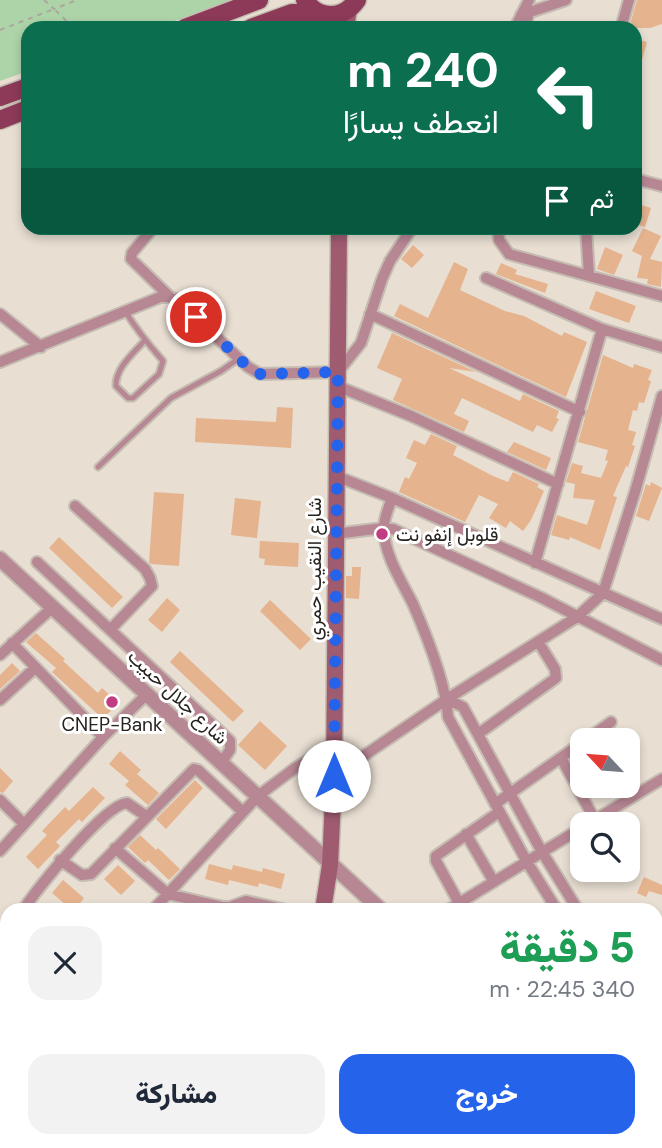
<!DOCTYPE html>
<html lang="ar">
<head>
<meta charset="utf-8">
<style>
	:root { --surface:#fff; --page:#f2f2f3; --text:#1f2937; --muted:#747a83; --accent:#2563eb }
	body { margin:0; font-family:"DM Sans",Vazirmatn,sans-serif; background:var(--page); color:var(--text); direction:rtl; height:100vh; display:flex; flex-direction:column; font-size:26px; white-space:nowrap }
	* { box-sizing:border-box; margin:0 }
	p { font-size:23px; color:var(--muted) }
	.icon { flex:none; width:38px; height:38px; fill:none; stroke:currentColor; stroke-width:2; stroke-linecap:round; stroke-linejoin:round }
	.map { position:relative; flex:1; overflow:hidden; direction:ltr }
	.side { position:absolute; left:0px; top:903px; width:663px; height:245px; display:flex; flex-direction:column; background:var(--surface); border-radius:21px 21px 0 0; box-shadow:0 4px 10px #0003; direction:rtl }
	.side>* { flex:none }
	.banner { position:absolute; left:21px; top:21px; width:621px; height:214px; border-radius:21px; box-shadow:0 4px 10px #0003; direction:rtl; background:#0b6e4f; color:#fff; overflow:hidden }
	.needle { width:46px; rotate:296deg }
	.fabs { position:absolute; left:570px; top:728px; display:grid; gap:14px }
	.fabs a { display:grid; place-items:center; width:70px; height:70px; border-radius:14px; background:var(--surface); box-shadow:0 4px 10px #0003; font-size:35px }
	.pin { position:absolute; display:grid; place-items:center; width:60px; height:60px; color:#fff; margin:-30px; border:4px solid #fff; border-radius:50%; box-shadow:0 2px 7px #0007 }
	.me { position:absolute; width:77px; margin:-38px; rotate:0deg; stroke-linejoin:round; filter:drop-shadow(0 0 5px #0008) }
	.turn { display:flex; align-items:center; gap:24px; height:147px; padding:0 28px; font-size:32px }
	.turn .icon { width:91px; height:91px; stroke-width:2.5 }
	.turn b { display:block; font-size:49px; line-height:60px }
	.then { display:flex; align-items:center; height:66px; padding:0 28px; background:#0003; gap:14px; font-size:26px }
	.round { display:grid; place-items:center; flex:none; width:74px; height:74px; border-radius:21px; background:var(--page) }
	.headline { display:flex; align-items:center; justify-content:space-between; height:119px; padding:0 28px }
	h1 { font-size:42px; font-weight:800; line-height:52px; color:#1e9e55 }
	.cta { display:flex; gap:14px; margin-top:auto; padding:14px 28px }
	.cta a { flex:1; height:80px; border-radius:21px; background:var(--accent); color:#fff; font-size:28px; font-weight:800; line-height:80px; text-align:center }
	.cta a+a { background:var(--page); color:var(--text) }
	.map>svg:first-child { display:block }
	.green { fill:#add3a9 }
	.building { fill:#e5b38e }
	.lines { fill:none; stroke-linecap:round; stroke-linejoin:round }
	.service-casing { stroke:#c5bcb2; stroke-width:9 }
	.minor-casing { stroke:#c5bcb2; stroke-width:14 }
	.tertiary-casing { stroke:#c5bcb2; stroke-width:18 }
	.secondary-casing { stroke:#c5bcb2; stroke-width:19 }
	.primary-casing { stroke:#c5bcb2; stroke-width:21 }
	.path { stroke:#ada59b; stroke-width:2; stroke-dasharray:5 5; stroke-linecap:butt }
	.service { stroke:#b78794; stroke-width:5 }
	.minor { stroke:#b78794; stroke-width:10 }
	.tertiary { stroke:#b78794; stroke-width:14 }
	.secondary { stroke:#9f5b70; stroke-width:16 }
	.primary { stroke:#8c3a57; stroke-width:18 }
	.route { stroke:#2563eb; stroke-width:12; stroke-dasharray:0 21.6 }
	.poi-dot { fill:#c13c80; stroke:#fff; stroke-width:2.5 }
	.labels { text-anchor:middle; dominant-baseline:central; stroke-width:6; stroke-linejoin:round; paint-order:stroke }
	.poi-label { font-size:19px; fill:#27231f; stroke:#fff; text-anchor:start }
	.street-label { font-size:19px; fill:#27231f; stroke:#fff }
</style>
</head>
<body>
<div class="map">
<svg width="662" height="1148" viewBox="0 0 662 1148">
	<rect width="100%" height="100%" fill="#e8ded2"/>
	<path class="green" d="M0,0H236L154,28H28V71L0,81Z"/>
	<path class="building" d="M637,0H662V24L650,28H629Z
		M635,39L647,42L638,75H635Z
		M635,203L651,208L645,227L635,224Z
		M643,228L661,236L650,259L662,262L661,287L647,284L648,279L637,278L642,256L632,251Z
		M413,245L424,255L412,268L401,259Z
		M605,247L623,255L614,275L597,269Z
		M454,262L468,269L460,290L505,311L524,316L562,336L564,332L587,342L566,397L394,316L400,304L428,318Z
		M501,263L517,270L515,274L548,284L545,293L496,274Z
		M596,291L636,306L629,323L589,309Z
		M392,333L476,372L449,368L520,401L523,394L559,411L556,418L559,419L552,432L537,425L533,432L462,398L454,414L469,421L464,432L393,400L402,379L377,368Z
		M603,355L633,368L634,364L652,370L648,380L651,381L644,403L639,402L637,411L633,410L628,430L636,432L632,445L635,446L628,467L626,466L613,496L617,497L600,550L570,537L569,540L551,535L557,515L587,525L595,500L573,498L575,484L566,482L572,463L583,466L581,473L601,478L608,461L605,460L608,450L578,442Z
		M277,407L293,408L291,448L195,442L196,418L276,422Z
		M431,434L457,446L453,455L493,476L508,482L513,472L539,484L537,487L544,491L531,520L523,531L510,521L506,528L489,518L498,504L479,495L465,522L399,492L405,477L409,479L417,463L406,458L414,440L425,445Z
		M514,442L551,458L546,470L507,452Z
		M651,482L662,488L649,521L636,516L646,484L650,486Z
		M154,492L184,494L179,566L151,564L149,562Z
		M235,498L261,501L257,538L231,535Z
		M59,537L123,597L112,608L49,548Z
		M260,541L299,543L298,567L264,565L265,559L259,558Z
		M352,567H361L359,599L346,598V576H352Z
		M167,598L180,610L162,632L148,620Z
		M270,600L311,639L300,650L260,611Z
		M36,633L65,659L63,661L98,693L102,688L118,703L103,719L52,672L56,668L26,642Z
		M180,651L244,711L233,722L170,662Z
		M12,663L20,671L0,689V675Z
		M260,721L287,746L265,770L238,745Z
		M120,751L141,770L137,774L159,793L148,805L125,785L129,781L109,764Z
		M0,768L13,781L3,793L0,792Z
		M195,780L203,788L166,829L156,819Z
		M93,787L105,798L82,822L79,819L56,842L60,846L38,869L26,857L47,835L42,831L65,807L69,811Z
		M140,835L156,850L158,848L180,869L169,880L148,860L145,863L128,847Z
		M209,864L232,870L233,865L262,872L263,868L285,874L281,889L259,883L258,887L229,880L228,885L205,879Z
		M118,865L135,881L121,895L104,879Z
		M644,877L662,885V895L649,891L646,897L637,893Z
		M63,880L84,898L80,903L88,910H72L52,893Z"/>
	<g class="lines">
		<g class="service-casing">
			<path id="service" d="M125,311C136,329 149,345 163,361L159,374L133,398H128L116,386C115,368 134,353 145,340
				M98,467L171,398L221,371L238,359"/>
		</g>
		<g class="minor-casing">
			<path id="minor" d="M521,15L566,0
				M515,28L529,0
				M525,28L529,12
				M621,28L629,0
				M635,179L662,186
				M153,228L132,253L131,259L169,296
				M498,228L499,240L509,254L662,296
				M586,228L589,275
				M486,278L602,329L662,347
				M0,314L41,347
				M370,314L580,412
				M0,362L163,296L176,299L248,367L260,374L338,372L361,343L382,279L390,261L412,228
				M337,386L411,416L558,484
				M336,476L392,498L662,619
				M392,498C389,507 383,520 384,529C384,555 402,582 413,604C426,634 446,685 448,717L527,862L557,910
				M75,506L145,569L150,578L152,586L110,630
				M335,534L383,528L393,529L540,597L662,660
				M37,562L230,741V750L221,763
				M535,563L602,329
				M12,643L103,737
				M0,655L53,607
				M447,699L463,707L542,852L578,910
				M0,700L35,668
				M478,734L556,678L555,669L539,643
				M586,740L611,722
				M561,758L595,820
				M334,776L447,699L577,617L603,593L635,492L662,396
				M0,800L23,823
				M495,804L583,742
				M588,824L662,779
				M466,834L494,882
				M115,848L168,894L223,907H230L246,901L286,910
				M0,851L103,737L147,694
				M60,860L82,875L91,874L194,769L198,770L243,812
				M459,903L436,861V856L499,812
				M23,910C37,889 104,805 127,803L146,816
				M153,910L258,796L295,768L307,761L334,754
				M448,910L583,827
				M7,931L3,939L7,949
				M656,993L662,990
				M0,1000L7,1006
				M656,1021L662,1028
				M0,1030L7,1022
				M656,1052L662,1059
				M0,1092L7,1083
				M0,1115L7,1117
				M29,1141L56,1148
				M204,1141L231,1148
				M128,1148L138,1141
				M453,1148L455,1141
				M554,1148L556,1141"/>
		</g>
		<g class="tertiary-casing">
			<path id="tertiary" d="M0,559L381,910
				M639,1141L647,1148"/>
		</g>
		<g class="secondary-casing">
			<path id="secondary" d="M346,28L349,9
				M323,910L330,865L334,776L339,228
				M261,1148L263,1141"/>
		</g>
		<g class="primary-casing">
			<path id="primary" d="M305,0C318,20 343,20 357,0
				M185,28L259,0
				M251,28L292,13L317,12
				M0,97L28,87
				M0,120L28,109"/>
		</g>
		<path class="path" d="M44,0L54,9L77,0
			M137,28H141
			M0,30L54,9L74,28"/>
		<use href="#service" class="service"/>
		<use href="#minor" class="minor"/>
		<use href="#tertiary" class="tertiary"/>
		<use href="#secondary" class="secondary"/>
		<use href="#primary" class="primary"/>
	</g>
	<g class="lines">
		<path class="route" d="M196,317L248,367L260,374L338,372L334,776"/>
	</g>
	<g class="poi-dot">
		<circle cx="382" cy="534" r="7"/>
		<circle cx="112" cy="702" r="7"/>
	</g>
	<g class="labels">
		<g class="poi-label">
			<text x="396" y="534">قلوبل إنفو نت</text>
			<text x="112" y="724" text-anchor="middle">CNEP-Bank</text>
		</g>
		<g class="street-label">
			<text transform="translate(314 569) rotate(-90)">شارع النقيب حمري</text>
			<text transform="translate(178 697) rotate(43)">شارع جلال حبيب</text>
		</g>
	</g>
</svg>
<div class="fabs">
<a><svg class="needle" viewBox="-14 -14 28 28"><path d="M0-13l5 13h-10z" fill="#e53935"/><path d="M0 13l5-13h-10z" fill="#747a83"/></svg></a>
<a><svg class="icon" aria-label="search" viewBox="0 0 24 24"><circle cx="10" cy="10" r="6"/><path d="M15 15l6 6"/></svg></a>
</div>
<div class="pin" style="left:196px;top:317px;background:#d93025"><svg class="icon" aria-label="arrive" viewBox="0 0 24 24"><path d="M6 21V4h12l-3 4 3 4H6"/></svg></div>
<svg class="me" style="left:334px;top:776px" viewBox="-20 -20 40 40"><circle r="19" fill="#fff"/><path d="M0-13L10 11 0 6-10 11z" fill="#2563eb"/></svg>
<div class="banner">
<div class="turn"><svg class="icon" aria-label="left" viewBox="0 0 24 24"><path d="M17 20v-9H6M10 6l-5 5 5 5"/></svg><div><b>240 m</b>انعطف يسارًا</div></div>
<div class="then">ثم<svg class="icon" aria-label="arrive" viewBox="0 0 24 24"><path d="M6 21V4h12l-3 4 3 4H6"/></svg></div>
</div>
<section class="side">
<div class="headline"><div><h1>5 دقيقة</h1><p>340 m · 22:45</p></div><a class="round"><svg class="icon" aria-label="close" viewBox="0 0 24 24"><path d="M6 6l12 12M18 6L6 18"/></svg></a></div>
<div class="cta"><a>خروج</a><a>مشاركة</a></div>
</section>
</div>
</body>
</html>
